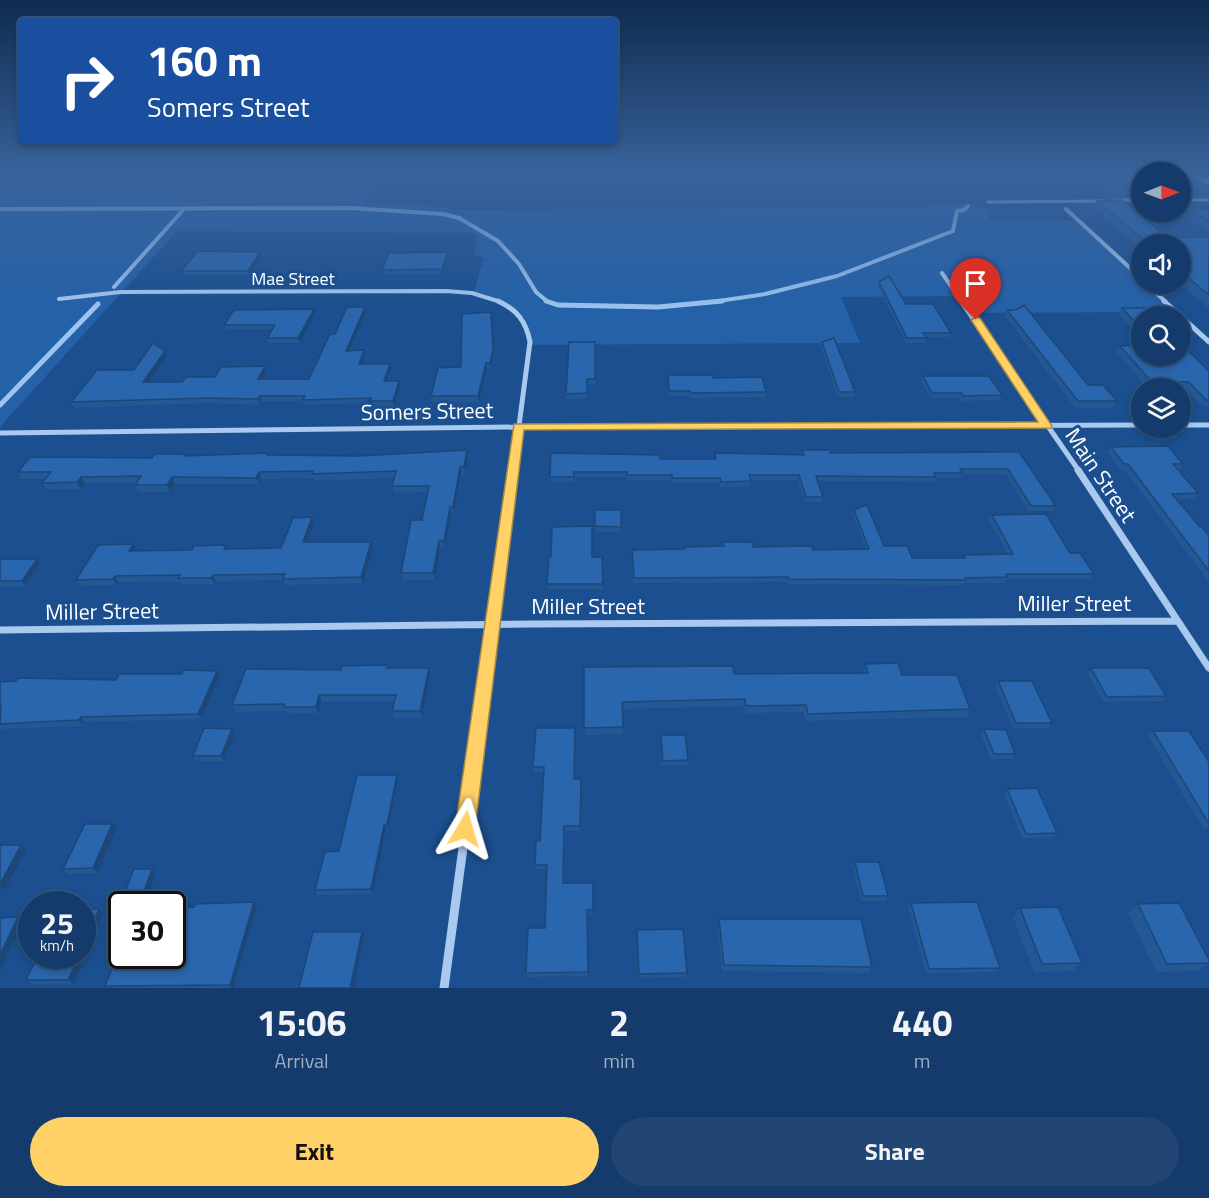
<!DOCTYPE html>
<html lang="en">
<head>
<meta charset="utf-8">
<style>
	:root { --surface:#143b6b; --page:#214673; --text:#f1f3f6; --muted:#9dadc1; --line:#33557e; --accent:#ffd166 }
	body { margin:0; font-family:"Titillium Web",sans-serif; background:var(--page); color:var(--text); height:100vh; display:flex; flex-direction:column; font-size:22px; white-space:nowrap }
	* { box-sizing:border-box; margin:0 }
	p { font-size:20px; color:var(--muted) }
	.icon { flex:none; width:33px; height:33px; fill:none; stroke:currentColor; stroke-width:2; stroke-linecap:round; stroke-linejoin:round }
	.map { position:relative; height:988px; overflow:hidden }
	.panel { display:flex; flex-direction:column; background:var(--surface); flex:1 }
	.panel>* { flex:none }
	.top-card { position:absolute; left:18px; top:18px; width:600px; height:126px; border-radius:6px; box-shadow:0 3px 9px #0003,0 0 0 2px var(--line); background:#1a4fa0; color:#fff; overflow:hidden }
	.needle { width:39px; rotate:89deg }
	.buttons { position:absolute; left:1131px; top:162px; display:grid; gap:12px }
	.buttons a { display:grid; place-items:center; width:60px; height:60px; border-radius:50%; background:var(--surface); box-shadow:0 3px 9px #0003,0 0 0 2px var(--line); font-size:30px }
	.speed { position:absolute; left:18px; top:891px; display:flex; gap:12px; font-size:30px; font-weight:700; text-align:center }
	.speed>* { display:grid; place-content:center; width:78px; height:78px; border-radius:50%; background:var(--surface); box-shadow:0 3px 9px #0003,0 0 0 2px var(--line); line-height:1 }
	.speed small { font-size:15px; font-weight:400 }
	.speed .limit { border:3px solid #111; border-radius:9px; background:#fff; color:#111 }
	.pin { position:absolute; display:grid; place-items:center; width:51px; height:51px; color:#fff; margin:-62px -26px; border-radius:50% 50% 50% 0; rotate:-45deg; box-shadow:0 0 6px #0007 }
	.pin .icon { rotate:45deg }
	.me { position:absolute; width:66px; margin:-33px; rotate:7deg; stroke-linejoin:round; filter:drop-shadow(0 0 4px #0008) }
	.turn { display:flex; align-items:center; gap:21px; height:126px; padding:0 30px; font-size:27px }
	.turn .icon { width:78px; height:78px; stroke-width:2.5 }
	.turn b { display:block; font-size:42px; line-height:51px }
	.eta { display:flex; justify-content:space-evenly; align-items:center; height:102px; text-align:center }
	.eta b { font-size:36px; font-weight:700; line-height:42px }
	.action { display:flex; gap:12px; margin-top:auto; padding:12px 30px }
	.action a { flex:1; height:69px; border-radius:36px; background:var(--accent); color:#111; font-size:24px; font-weight:700; line-height:69px; text-align:center }
	.action a+a { background:var(--page); color:var(--text) }
	.map>svg:first-child { display:block }
	.green { fill:#2461a8 }
	.lines { fill:none; stroke-linecap:round; stroke-linejoin:round }
	.stream-far1 { stroke:#9cc4f0; stroke-width:4 }
	.stream { stroke:#9cc4f0; stroke-width:5 }
	.service { stroke:#a9c9ee; stroke-width:3 }
	.minor-far3 { stroke:#a9c9ee; stroke-width:4 }
	.minor-far2 { stroke:#a9c9ee; stroke-width:5 }
	.minor-far1 { stroke:#a9c9ee; stroke-width:7 }
	.minor { stroke:#a9c9ee; stroke-width:9 }
	.secondary { fill:#d6e6fa; fill-rule:evenodd }
	.wall { fill:#245895 }
	.shaded-wall { fill:#1d4779 }
	.building { fill:#2a66ad; stroke:#1d4779; stroke-width:1.5 }
	.route { fill:#ffd166; stroke:#a68842; stroke-width:1.5 }
	.labels { text-anchor:middle; dominant-baseline:central; stroke-width:6; stroke-linejoin:round; paint-order:stroke }
	.far-street-label { font-size:18px; fill:#fff; stroke:#1b4f8f }
	.street-label { font-size:22px; fill:#fff; stroke:#1b4f8f }
</style>
</head>
<body>
<div class="map">
<svg width="1209" height="988" viewBox="0 0 1209 988">
	<rect width="100%" height="100%" fill="#1b4f8f"/>
	<path class="green" d="M0,173H378L364,202L442,207L456,210L924,207C947,203 967,200 989,210L988,221H1077L1141,280L1142,284H1145L1176,312L970,313L957,296L841,297L860,343L531,345C534,313 501,296 474,292L484,258L474,255L477,236L472,233L177,231L0,427Z"/>
	<g class="lines">
		<path class="stream-far1" d="M0,209L351,208L443,214L459,218L498,241L519,264L536,292L548,302
			M114,287L184,209
			M712,302L765,294L837,276L953,231L957,211L964,210L968,206"/>
		<path class="stream" d="M546,301L558,305L658,307L722,301
			M0,405L98,304"/>
		<path class="service" d="M1114,200H1142
			M1180,200H1209
			M988,202L1103,201"/>
		<path class="minor-far3" d="M1066,209L1142,279
			M942,273L962,302
			M1146,284L1166,302
			M59,299L120,292L446,291L472,293L501,302"/>
		<path class="minor-far2" d="M498,301C517,310 526,321 530,342L513,471
			M961,301L1079,471
			M1164,301L1209,342
			M1180,425H1209
			M0,433L519,427L1142,425"/>
		<path class="minor-far1" d="M1078,470L1209,668
			M0,630L534,624L1177,621
			M483,694L514,470"/>
		<path class="minor" d="M444,988L484,693"/>
		<path class="secondary" d="M1189,173H1196L1209,181V186Z"/>
	</g>
	<path class="wall" d="M1052,173H1142V196H1120L1093,175H1055Z
		M1097,201L1167,237H1209V308L1180,283V244H1142V249L1094,208Z
		M1193,210H1209V233L1189,217Z
		M448,256L442,274H383L382,270Z
		M261,257L250,275H183L181,271Z
		M879,282L906,304L951,333L949,337H926L925,343H906L878,286Z
		M365,307L366,312L350,351L365,355L362,364L391,369L387,381L400,386L394,406H371L370,403L305,405L304,401H261L260,405L210,403L74,408L71,402L134,370L165,351L167,356L149,382H182L215,377L265,366L267,372L262,379H309L335,334Z
		M1122,308L1142,316V338L1119,314Z
		M1007,310L1088,385L1117,401L1113,408H1075L1005,316Z
		M315,314L300,343H268L267,338L272,329H226L224,325Z
		M492,318L493,354L491,369H487L479,402H432L431,396L461,367Z
		M595,342V384H587V398L566,399V394Z
		M822,342L855,392L854,397H838L821,347Z
		M1120,346L1209,371V406H1202L1185,388H1148L1116,352Z
		M668,375L713,378L766,392L765,397L690,398V396H669Z
		M923,376L1002,395L1000,400L961,401L960,398H930L921,381Z
		M1111,447L1183,464L1179,470H1178L1198,493L1195,499H1177L1200,527L1209,536V582L1125,470H1121L1108,452Z
		M467,450L468,457L466,474H461L454,513H451L445,547L440,548L435,580H403L401,573L422,520L428,492L394,493L392,486L394,478L314,481L313,478L261,479L259,484H175L170,492H138L135,485L136,483H85L81,489H47L42,483L45,479H22L18,472L185,454L186,456L267,453L268,455L359,456Z
		M802,450L830,453L1019,452L1056,506L1053,511H1028L1006,474H962L960,478H936L935,482L817,481L823,497L821,502H805L798,480H751L750,486L720,487L719,483H672L671,480H627V477H574V482H550L551,453L660,459H715V453L801,455Z
		M595,510H621V532H595Z
		M854,510L884,546L912,558H962L964,555L1008,554L989,520L992,515L1070,553L1094,574L1091,579H1007L1005,583H964L963,585L787,584V582L633,583L632,550L684,549V547L723,546V542L753,547L813,550L866,549L853,515Z
		M312,517L314,524L308,542L373,549L363,583L285,585L284,580L216,581L214,584H182L180,582H118L117,585L80,586L76,580L137,550L281,548Z
		M602,557L603,589H548L547,584Z
		M0,559H37L40,564L25,586L0,587Z
		M865,664L902,675L970,709L967,717L806,721L804,712L745,713L744,706L623,709V734L585,735L584,667L734,674L863,673V671Z
		M387,665L388,668H429L430,675L422,718H394L392,711L394,701L322,702L318,713L288,714L286,711L236,712L232,705L341,670Z
		M1091,668L1166,696L1162,701L1103,702L1088,674Z
		M217,671L220,676L201,719L84,722L82,726L0,729V682L116,680Z
		M998,681L1052,723L1048,728H1013L995,686Z
		M536,728L575,779H581L580,831H565L564,883H593V914H587L588,976L526,977V973L545,928L547,869H536L535,865L540,841L544,772H534L533,767Z
		M984,729L1015,754L1012,759H991L981,734Z
		M1153,731L1209,762V828H1203L1148,736Z
		M235,734L224,761H196L193,756Z
		M661,735L688,760L687,765L662,766Z
		M397,775L398,780L388,829H386L373,894L317,895L315,890Z
		M1007,789L1057,833L1053,838H1022L1004,794Z
		M117,828L97,873L68,874L63,869Z
		M855,862L888,896L886,901H861L853,867Z
		M152,869L156,873L145,904H123L121,902Z
		M911,903L1000,968L996,972L926,973L908,907Z
		M1138,904L1209,960V964L1199,971L1156,972L1128,913Z
		M257,907L233,988H107L105,986Z
		M1020,908L1082,963L1073,971L1034,972L1013,917Z
		M99,909L103,913L74,984H32L26,980Z
		M719,919L872,967L868,973L722,971L718,925Z
		M637,930L687,973L686,977L639,978Z"/>
	<path class="shaded-wall" d="M260,252L261,257L250,275L248,271Z
		M448,252V256L442,274V269Z
		M365,307L366,312L347,356L346,351Z
		M314,309L315,314L300,343L298,338Z
		M492,318L493,354L491,369L490,363Z
		M364,350L365,355L360,369L359,364Z
		M165,351L167,356L145,387L143,382Z
		M486,363L487,369L479,402L478,396Z
		M390,364L391,369L385,386L384,381Z
		M265,366L267,372L259,384L258,379Z
		M399,381L400,386L394,406L393,401Z
		M260,396L261,401L260,405L258,399Z
		M467,450L468,457L466,474L464,467Z
		M460,467L461,474L454,513L453,507Z
		M259,472L261,479L259,484L256,478Z
		M81,477L85,483L81,489L77,482Z
		M172,477L175,484L170,492L167,485Z
		M450,507L451,513L445,547L444,541Z
		M312,517L314,524L305,549L303,542Z
		M439,541L440,548L435,580L433,573Z
		M371,542L373,549L363,583L361,577Z
		M133,544L137,550L129,551Z
		M37,559L40,564L25,586L22,581Z
		M213,575L216,581L214,584L211,578Z
		M115,576L118,582L117,585L113,579Z
		M429,668L430,675L422,718L420,711Z
		M217,671L220,676L201,719L198,714Z
		M319,695L322,702L318,713L316,707Z
		M81,717L84,722L82,726L78,720Z
		M232,729L235,734L224,761L221,756Z
		M397,775L398,780L388,829L387,825Z
		M112,824L117,828L97,873L93,868Z
		M384,825L386,829L373,894L371,889Z
		M21,845L26,850L5,890L0,886V884Z
		M152,869L156,873L145,904H143L140,902Z
		M254,902L257,907L233,988H232L230,985Z
		M99,909L103,913L74,984L68,980L79,956H82V947Z
		M18,917L24,921L0,971V955Z
		M362,932L364,936L354,988H350Z"/>
	<path class="building" d="M1103,173H1142V188H1123Z
		M1122,200L1167,237H1209V295L1180,271V244H1149L1097,201Z
		M1193,210H1209V222Z
		M198,251L260,252L248,271H181Z
		M448,252L442,269L382,270L389,253Z
		M889,276L906,304H933L951,333H923L927,338H907L879,282Z
		M1024,305L1088,385H1103L1117,401H1078L1007,310H1016Z
		M347,307H365L346,351L364,350L359,364H390L384,381H399L393,401H369L371,398L303,400L305,396H260L258,399L208,398L71,402L97,370H134L153,343L165,351L143,382H182L186,377H215L221,367L265,366L258,379H309L330,334H335Z
		M1122,308H1144L1153,316H1142V329Z
		M314,309L298,338H267L275,325H224L234,310Z
		M491,312L493,348L490,363H486L478,396H431L438,368L461,367L462,314Z
		M834,338L855,392H839L822,342Z
		M569,342H595V379H587V393L566,394Z
		M1180,343L1209,371V400H1206L1189,382H1152L1120,346L1142,345V356H1180Z
		M668,375H713V378L762,377L766,392L690,393V391H669Z
		M923,376H989L1002,395L963,396L962,393H932Z
		M1168,446L1183,464H1173L1198,493L1172,494L1200,527H1202L1209,536V571L1128,464H1124L1111,447Z
		M467,450L464,467H460L453,507H450L444,541H439L433,573H401L411,520H422L429,486H392L396,471L312,474L313,471L259,472L256,478L172,477L167,485H135L141,476L81,477L77,482L42,483L51,472H18L30,457L152,458L154,454H185L184,456L267,453V455L359,456Z
		M802,450H829L830,453L1019,452L1056,506H1031L1008,469H960L962,473H934L936,477L816,476L823,497H806L799,475H749L751,481L721,482L720,478H672V475H627V472H574V477H550L551,453L660,455V459H716L715,453L804,455Z
		M867,505L884,546H907L912,558H965L964,555L1013,554L992,515L1046,514L1070,553H1080L1094,574H1006L1008,577L965,578L966,580L788,579V577L634,578L632,550L685,549L684,547L724,546L723,542H752L753,547L812,546L813,550L869,549L854,510Z
		M595,510H621V527L595,526Z
		M312,517L303,542H371L361,577L283,579L285,574L213,575L211,578H178L180,575L115,576L113,579L76,580L98,545L133,544L129,551L192,550L194,546L226,545L224,549L281,548L293,518Z
		M592,526V557H602L603,584H547L549,557H551L552,527Z
		M0,559H37L22,581H0Z
		M898,663L902,675H957L970,709L808,714L806,705L746,706L745,699L622,702L623,727L584,728V667L733,666L734,674L868,673L865,664Z
		M387,665V668H429L420,711H392L396,695H319L316,707H284L285,704L232,705L246,669L341,670L342,666Z
		M1091,668H1149L1166,696L1107,697Z
		M184,670L217,671L198,714L81,717L78,720L0,724L1,705H0V682L16,681L18,678L116,680L119,674H182Z
		M998,681H1032L1052,723H1016Z
		M204,728L232,729L221,756H193Z
		M536,728H575L574,779H581L580,826H564L563,883H593V910H587L588,972L526,973L528,928H545L547,865H535L536,841H540L544,767H533Z
		M984,729L1006,730L1015,754H994Z
		M1153,731H1189L1209,762V824Z
		M661,735H685L688,760L663,761Z
		M357,775H397L387,825H384L371,889L315,890L325,852L339,851Z
		M1037,788L1057,833L1026,834L1007,789Z
		M85,824H112L93,868L63,869Z
		M0,845H21L0,884Z
		M855,862H879L888,896H863Z
		M134,869H152L140,902H121Z
		M254,902L230,985L105,986L122,944V956H172V908L194,907L195,904Z
		M977,902L1000,968L929,969L911,903Z
		M1179,903L1209,960V963L1167,964L1138,904Z
		M1058,907L1082,963L1042,964L1020,908Z
		M82,909H99L82,947Z
		M18,917L0,955V918Z
		M719,919H861L872,967L724,965Z
		M683,929L687,973L639,974L637,930Z
		M313,932H362L350,988H299Z
		M38,956H79L68,980H26Z"/>
	<linearGradient id="sky" x2="0" y2="1"><stop stop-color="#0f2b4f"/><stop offset="0.56" stop-color="#39639b"/><stop offset="1" stop-color="#39639b" stop-opacity="0"/></linearGradient>
	<rect width="1209" height="311" fill="url(#sky)"/>
	<path class="route" d="M976,317L980,318L1052,426L1051,428L524,430L475,829L472,836L465,839L458,836L455,829L514,424L1038,422L971,320Z"/>
	<g class="labels">
		<g class="far-street-label">
			<text x="293" y="278">Mae Street</text>
		</g>
		<g class="street-label">
			<text transform="translate(427 411) rotate(-1)">Somers Street</text>
			<text transform="translate(1101 475) rotate(56)">Main Street</text>
			<text x="1074" y="603">Miller Street</text>
			<text x="588" y="606">Miller Street</text>
			<text transform="translate(102 611) rotate(-1)">Miller Street</text>
		</g>
	</g>
</svg>
<div class="buttons">
<a><svg class="needle" viewBox="-14 -14 28 28"><path d="M0-13l5 13h-10z" fill="#e53935"/><path d="M0 13l5-13h-10z" fill="#9dadc1"/></svg></a>
<a><svg class="icon" aria-label="sound" viewBox="0 0 24 24"><path d="M4 9h4l5-4v14l-5-4H4zM17 9q2 3 0 6"/></svg></a>
<a><svg class="icon" aria-label="search" viewBox="0 0 24 24"><circle cx="10" cy="10" r="6"/><path d="M15 15l6 6"/></svg></a>
<a><svg class="icon" aria-label="layers" viewBox="0 0 24 24"><path d="M12 4l9 5-9 5-9-5zM3 14l9 5 9-5"/></svg></a>
</div>
<div class="speed"><div>25<small>km/h</small></div><div class="limit">30</div></div>
<div class="pin" style="left:976px;top:320px;background:#d93025"><svg class="icon" aria-label="arrive" viewBox="0 0 24 24"><path d="M6 21V4h12l-3 4 3 4H6"/></svg></div>
<svg class="me" style="left:465px;top:829px" viewBox="-20 -20 40 40"><path d="M0-17L14 15 0 8-14 15z" fill="#ffd166" stroke="#fff" stroke-width="4"/></svg>
<div class="top-card">
<div class="turn"><svg class="icon" aria-label="right" viewBox="0 0 24 24"><path d="M7 20v-9h11M14 6l5 5-5 5"/></svg><div><b>160 m</b>Somers Street</div></div>
</div>
</div>
<section class="panel">
<div class="eta">
<div><b>15:06</b><p>Arrival</p></div>
<div><b>2</b><p>min</p></div>
<div><b>440</b><p>m</p></div>
</div>
<div class="action"><a>Exit</a><a>Share</a></div>
</section>
</body>
</html>
